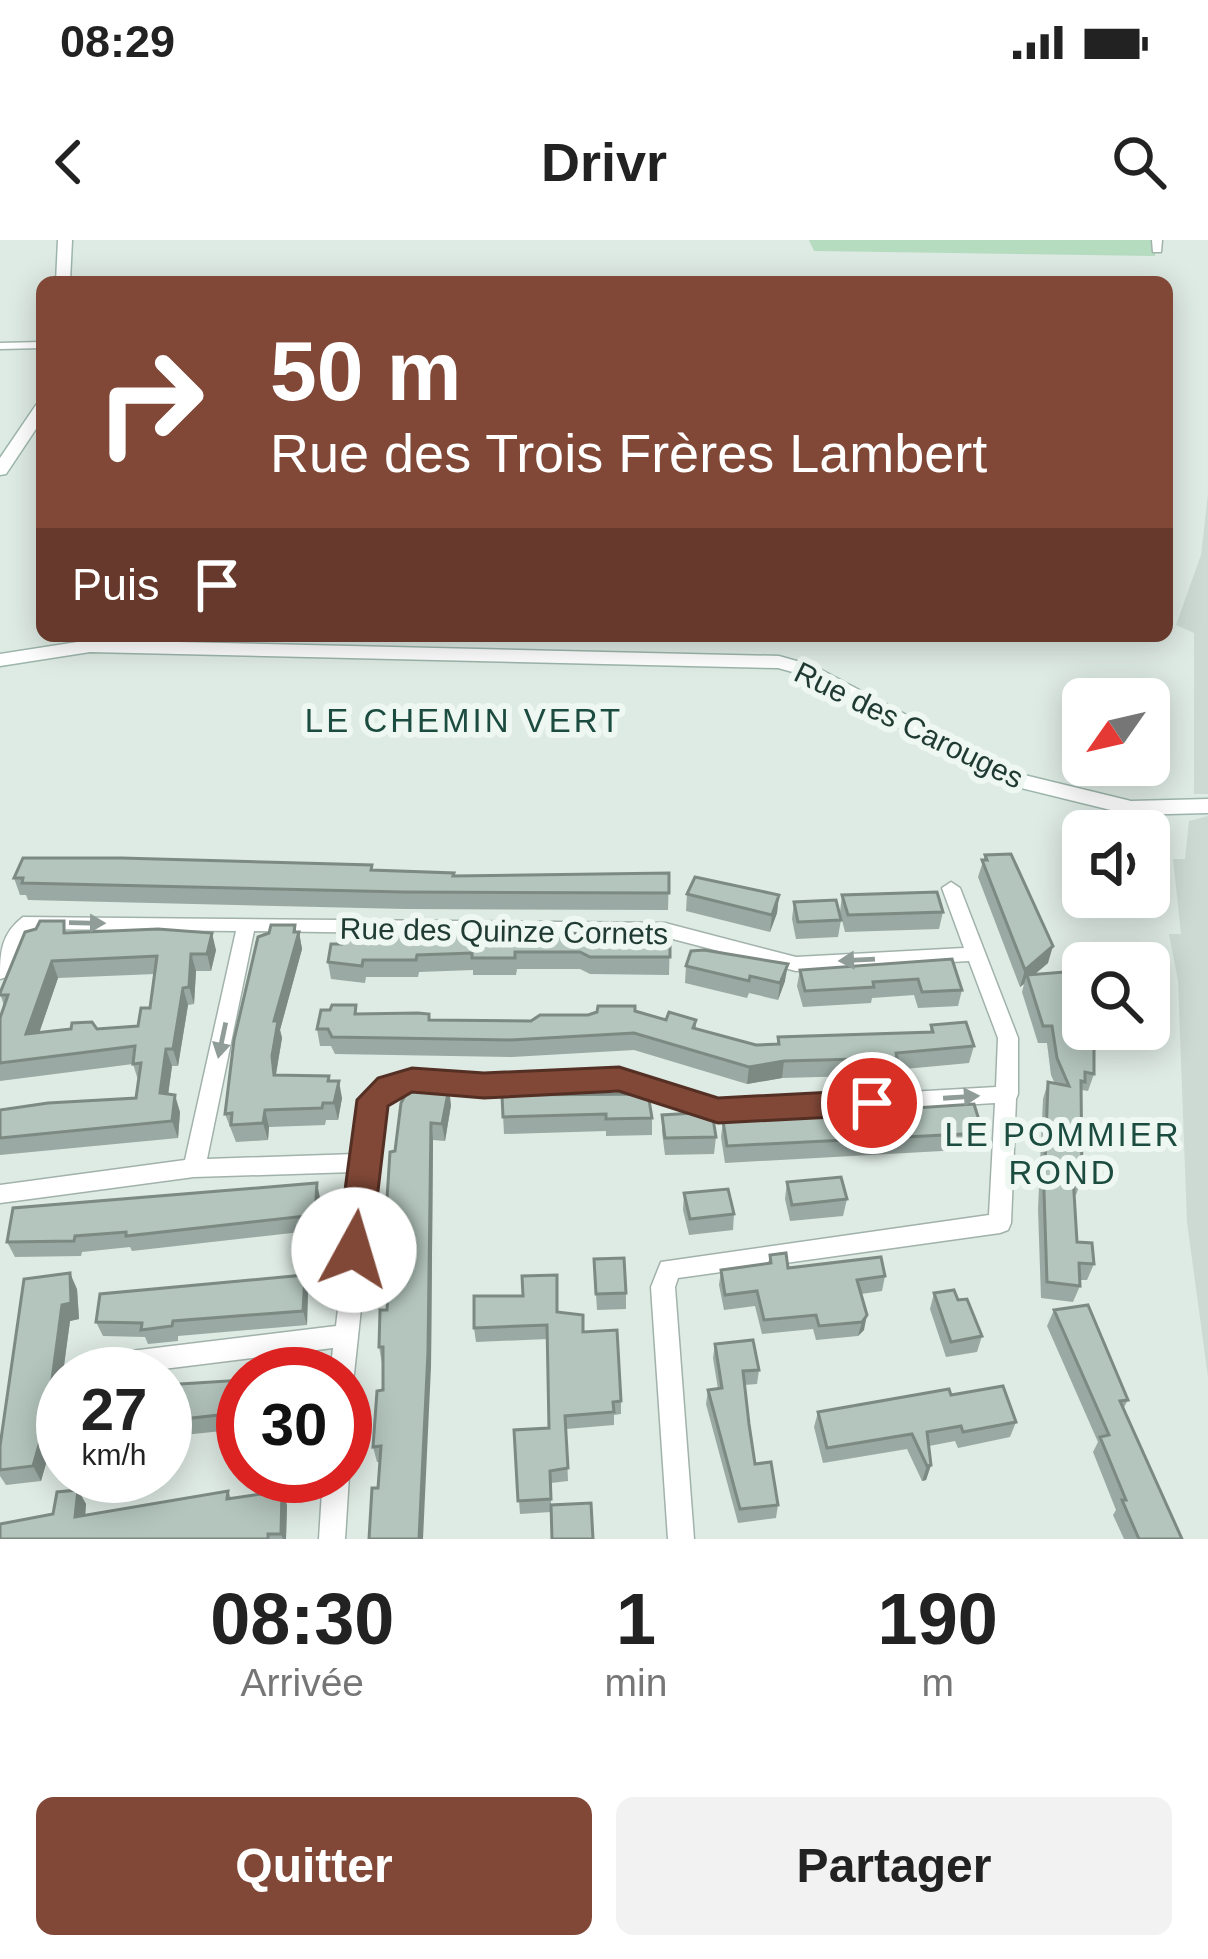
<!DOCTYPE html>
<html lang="fr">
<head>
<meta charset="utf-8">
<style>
	:root { --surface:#fff; --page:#f2f2f2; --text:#222; --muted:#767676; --accent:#814837 }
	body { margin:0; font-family:Arial,sans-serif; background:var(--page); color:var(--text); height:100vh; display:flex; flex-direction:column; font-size:45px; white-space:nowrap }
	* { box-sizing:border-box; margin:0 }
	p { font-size:39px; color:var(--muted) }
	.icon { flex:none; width:66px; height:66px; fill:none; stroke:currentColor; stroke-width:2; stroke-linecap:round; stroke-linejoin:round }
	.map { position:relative; height:1299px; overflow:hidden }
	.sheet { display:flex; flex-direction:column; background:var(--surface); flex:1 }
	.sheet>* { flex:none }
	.hud { position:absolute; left:36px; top:36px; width:1137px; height:366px; border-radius:18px; box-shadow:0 6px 30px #0003; background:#814837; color:#fff; overflow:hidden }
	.needle { width:78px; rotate:236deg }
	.buttons { position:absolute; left:1062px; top:438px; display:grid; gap:24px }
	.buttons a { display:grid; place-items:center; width:108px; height:108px; border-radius:18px; background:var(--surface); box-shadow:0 6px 30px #0003; font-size:60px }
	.speed { position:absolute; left:36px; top:1107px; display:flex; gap:24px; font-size:60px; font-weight:700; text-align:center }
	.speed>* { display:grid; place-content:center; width:156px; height:156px; border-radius:50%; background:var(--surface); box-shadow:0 6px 30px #0003; line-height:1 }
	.speed small { font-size:30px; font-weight:400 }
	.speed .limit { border:18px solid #d22; background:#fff; color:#111 }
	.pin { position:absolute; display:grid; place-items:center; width:102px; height:102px; color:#fff; margin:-51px; border:6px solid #fff; border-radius:50%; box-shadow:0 3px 12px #0007 }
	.me { position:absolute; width:132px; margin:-66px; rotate:6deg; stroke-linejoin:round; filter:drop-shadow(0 0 9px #0008) }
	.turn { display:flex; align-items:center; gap:42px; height:252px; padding:0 36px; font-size:54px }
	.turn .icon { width:156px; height:156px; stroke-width:2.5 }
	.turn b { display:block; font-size:84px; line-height:102px }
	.then { display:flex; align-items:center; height:114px; padding:0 36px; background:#0003; gap:24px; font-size:45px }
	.eta { display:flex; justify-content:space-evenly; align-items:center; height:204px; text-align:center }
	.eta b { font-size:72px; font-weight:700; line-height:84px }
	.primary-button { display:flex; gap:24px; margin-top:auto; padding:24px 36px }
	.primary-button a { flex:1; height:138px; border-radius:18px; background:var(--accent); color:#fff; font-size:48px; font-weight:700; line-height:138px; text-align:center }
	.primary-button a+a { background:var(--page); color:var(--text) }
	.status { display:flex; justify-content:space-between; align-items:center; height:84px; padding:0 60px; background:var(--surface); direction:ltr }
	.status svg { height:33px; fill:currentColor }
	header { display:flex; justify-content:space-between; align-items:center; height:156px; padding:0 36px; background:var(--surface); font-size:54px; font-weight:700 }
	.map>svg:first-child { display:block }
	.built { fill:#ccdad3 }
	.green { fill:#b6dcc0 }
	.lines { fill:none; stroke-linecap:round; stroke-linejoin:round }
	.minor-casing { stroke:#a1b2ab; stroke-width:3 }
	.secondary-casing { stroke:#9db6ac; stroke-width:3 }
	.minor { fill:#fff; fill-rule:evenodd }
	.secondary { fill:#fff; fill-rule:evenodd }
	.wall { fill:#9aa9a3; fill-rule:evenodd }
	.shaded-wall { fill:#7d8a84 }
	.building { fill:#b3c5bd; stroke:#7d8a84; stroke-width:3; fill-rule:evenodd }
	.oneway { fill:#8f9c98 }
	.route { fill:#814837; stroke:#542f24; stroke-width:3 }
	.labels { text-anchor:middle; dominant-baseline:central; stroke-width:12; stroke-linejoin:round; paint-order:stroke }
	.street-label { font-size:30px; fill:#1f3a32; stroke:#eef7f2 }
	.neighbourhood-label { font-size:33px; letter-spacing:3px; fill:#1b4c3f; stroke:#eef7f2 }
</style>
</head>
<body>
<div class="status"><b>08:29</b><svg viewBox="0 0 49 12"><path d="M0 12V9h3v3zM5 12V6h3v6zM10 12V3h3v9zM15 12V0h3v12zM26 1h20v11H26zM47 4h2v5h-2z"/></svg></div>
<header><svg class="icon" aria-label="back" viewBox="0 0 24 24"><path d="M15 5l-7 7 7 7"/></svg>Drivr<svg class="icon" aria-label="search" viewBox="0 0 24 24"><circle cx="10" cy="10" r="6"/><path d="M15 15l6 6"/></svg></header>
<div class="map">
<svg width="1208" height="1299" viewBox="0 0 1208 1299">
	<rect width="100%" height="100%" fill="#deeae4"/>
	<path class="built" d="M1208,254V554H1194V393L1176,385L1201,315Z
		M1208,576V1137L1187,982L1178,741L1169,694H1181L1173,619H1185L1189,581Z"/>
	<path class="green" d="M809,0H1154L1155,16L814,11Z"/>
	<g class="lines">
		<g class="minor-casing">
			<path id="minor" d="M1152,0H1162L1161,12H1153Z
				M42,102V108L0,109V103Z
				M951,642L960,648L1018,798V854L1016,859L1011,983L1008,990L1000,993L678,1038L675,1047L694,1299H668L651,1047L661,1022L989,975L995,863L718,879L619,847L484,854L412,848L395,852L383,863L354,1134L351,1142L345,1144V1134H330L333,1108L123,1134H100L94,1125L98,1117L106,1114L336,1086L354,932L194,937L0,963V945L185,920L236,691L34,689L25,696L7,737L0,739C0,712 1,694 23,677L665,683L796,717L964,708L942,648ZM254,691L665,697L796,731L969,721L998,798L996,847L718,863L619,831L484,838L412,832L382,840L366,854L356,914L207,919Z
				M345,1227L349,1236L345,1299H319L323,1236H345Z"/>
		</g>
		<g class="secondary-casing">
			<path id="secondary" d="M58,0H72L70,42H56Z
				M42,163V180L6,234L0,235V218L36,165Z
				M90,400L779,416L814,426L1016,533L1131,561L1208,559V573L1131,575L1001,543L800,434L778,428L90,412L0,426V414Z"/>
		</g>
		<use href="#minor" class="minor"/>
		<use href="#secondary" class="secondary"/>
	</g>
	<path class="wall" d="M985,615L1048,723L1035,734L1094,834L1088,851L1082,850L1081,852L1082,938L1076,955L1074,954L1077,1002L1094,1024L1087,1040H1080V1046L1073,1062L1041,1058L1038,969L1043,859L1048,842L1055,844L1051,835L1047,803H1038L1022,752L1024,744L1020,747L978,637Z
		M373,630L454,636L669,633L668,670L406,669L28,660L26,655H20L14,638Z
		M687,654L779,655L777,673L770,692L686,671Z
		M842,655L943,672L939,689L845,692L840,672Z
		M794,662L841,680L838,697L796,699L792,679Z
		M295,685L296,692H299L302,709L280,790L282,798L276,835L329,836L330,841L342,858L338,880H326L325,885L269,887L268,900L236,902L225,874Z
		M68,693L216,710L211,731H196L194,764L188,765L178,826H172L168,854L180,872L178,898L0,915V870L136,858L138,840L133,824L0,841V778L4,766L0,753ZM155,734L150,768L138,786L39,793L58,738Z
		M670,698L669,735L590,734L580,729H517L516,735H473V730L419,732L418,737H366L365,743L331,739L328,722Z
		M952,719L962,750L958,766L918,768L914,755L872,758L871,763L803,767L797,746L800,730Z
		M686,726L785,741L778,760L749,753L747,758L685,743Z
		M330,770L358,774H429L430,780L531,781L635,771L666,780H696V788L756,805L777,804L778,797L930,792L931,785L974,806L969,823L894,830L893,835L782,838L747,844L634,810L512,817L335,814L331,806H320L317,789Z
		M502,855L652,878V895L606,896V891L504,894Z
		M451,865L445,901L433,900L431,1127L378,1248L380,1222H377L373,1207L383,1150L382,1123L379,1107L387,1070L388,1052H386L382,1036L395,911Z
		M662,875L716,897L714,914L665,915L662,892Z
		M723,881L983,893L978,909L725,923L721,897Z
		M787,942L847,959L843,976L790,981L785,959Z
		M684,953L734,974L733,990L689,995L683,970Z
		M320,958L319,990L132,1011L130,1007L82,1012L81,1016L15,1017L7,1002Z
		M770,1015L788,1028L885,1036L882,1051L861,1054L864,1090L858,1096L816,1100L813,1089L762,1094L755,1066L724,1070L719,1045L721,1030L768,1024Z
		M594,1019L626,1053V1069L597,1070Z
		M77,1049L79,1079L70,1081L55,1192L41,1241L6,1245L0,1236V1206Z
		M308,1049L307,1085L178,1096V1101L148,1104L145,1097L103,1096L96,1082Z
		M934,1053L958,1060L982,1096L977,1112L946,1117L930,1069Z
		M1054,1070L1128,1160L1123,1169L1182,1299H1124L1113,1275L1116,1270L1093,1212L1098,1202L1047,1086Z
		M558,1072L583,1092L621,1161V1174L614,1175V1185L566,1189L568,1241L551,1243V1272L520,1274L514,1190L549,1188L547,1099L476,1102L474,1088Z
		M715,1104L759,1130L757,1144L744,1145L755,1224L778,1265L776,1278L738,1283L706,1164L708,1150L718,1149L713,1118Z
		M243,1140V1195L224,1197L222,1191L165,1197V1201V1145Z
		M951,1155L1016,1182L1010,1197L958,1208L955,1201L929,1206L931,1225L926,1240L922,1241L907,1209L823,1223L814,1187L818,1172Z
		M78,1250L86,1264L85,1275L228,1251L231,1258L287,1265L286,1299H0L53,1274Z"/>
	<path class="shaded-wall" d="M779,655L777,673L770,692L772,675Z
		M295,685L297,697L299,692L302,709L280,790L282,798L276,833L278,852L272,816L274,781Z
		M212,693L216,710L211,731L207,714Z
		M1053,706L1048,723L1028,740L1027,735L1024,744L1020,747L1025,730Z
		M191,714L196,731L194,764L189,747Z
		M52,721L58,738L33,811L26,794Z
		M788,724L785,741L778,760L780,743Z
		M183,748L188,765L178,826L173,809Z
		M166,809L172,826L166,870L160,853Z
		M784,821L782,838L747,844L749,827Z
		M339,841L342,858L338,880L334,863Z
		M449,848L451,865L445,901L442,884Z
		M175,855L180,872L178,898L172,881Z
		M265,870L269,887L268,900L263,883Z
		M431,883L433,900L431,1127L423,1299H419Z
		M317,943L320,958L319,990L315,975Z
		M70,1033L77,1049L79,1079L70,1081L55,1192L41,1241L33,1226L62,1065Z
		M305,1035L308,1049L307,1085L303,1071Z
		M867,1075L864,1090L858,1096L862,1082Z
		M931,1225L926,1240L922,1241L927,1226Z
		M78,1250L86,1264L84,1291L75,1277Z
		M282,1251L287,1265L286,1299H283L281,1294Z"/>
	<path class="building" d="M1011,614L1053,706L1025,730L982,620H987L985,615Z
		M23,618H121L372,625L371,630L454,633L453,636L669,633V653L403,652L22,643L23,638H14Z
		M695,637L779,655L772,675L687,654Z
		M937,652L943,672L848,675L842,655Z
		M836,660L841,680L798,682L794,662Z
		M40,681H64V693L158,689L212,693L207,714H191L189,747L183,748L173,809H166L160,853L175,855L172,881L0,898V870L48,863L136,858L141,823L133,824L135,806L0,823V778L8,755H0V753L25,692L36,689ZM157,716L150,768H141L138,786L97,789L92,782L72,783L71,789L26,794L52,721Z
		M271,685H295L294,692H299L274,781H278L272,816L274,835L329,836L328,841H339L334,863H323L322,868L265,870L263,883L231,885L232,873L225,874L234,800L258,697L269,693Z
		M570,693L670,698V717H590L580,712H515V718H472V713L417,715L416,720H363L362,726L328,722L331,704H342L348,697Z
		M704,710L788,724L780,743L750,736L749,741L686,726L691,711Z
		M952,719L962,750L922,752L918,739L873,742L874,747L805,751L800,730Z
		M1064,732L1083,776V789H1094V834L1085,832V842L1081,841L1082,938L1073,936L1077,1002L1092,1003L1094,1024L1079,1023L1080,1046L1047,1042L1044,952L1048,842L1069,846L1057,818L1052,786H1043L1027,735Z
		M332,765H356L355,774L418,773L429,774V780L531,781L540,775H588L597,772L598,766H635V771L666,780L669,772L696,780L693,788L756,805L779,804L778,797L933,792L931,785L966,782L974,806L896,813L897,818L784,821L749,827L634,793L511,800L332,797L328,789H317L321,770H330Z
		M410,846L449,848L442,884L431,883L428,1112L419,1299H369L372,1248H378L381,1206L373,1207L377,1151L383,1150V1107H379L380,1070H387L389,1036H382L390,912L395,911L401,863Z
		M648,854L652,878L606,879V874L503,877L502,855Z
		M974,864L983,893L727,906L723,881Z
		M712,872L716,897L665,898L662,875Z
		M841,937L847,959L792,965L787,942Z
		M317,943L315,975L126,996V992L75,996L74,1001L7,1002L13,968Z
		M728,949L734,974L690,979L684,953Z
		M786,1013L788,1028L881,1017L885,1036L857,1040L867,1075L862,1082L819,1086L816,1075L764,1080L757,1051L725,1055L721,1030L771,1023L770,1015Z
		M624,1018L626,1053L596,1054L594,1019Z
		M70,1033L71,1063L62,1065L47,1177L33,1226L0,1230V1206L24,1039Z
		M305,1035L303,1071L173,1081L172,1086L141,1090L142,1083L96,1082L100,1054Z
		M557,1035V1072L583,1075V1092L617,1090L621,1161L613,1162L614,1172L565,1176L568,1228L550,1231L551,1259L518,1261L514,1190L549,1188L547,1085L474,1088V1056H523L522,1036Z
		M954,1050L958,1060L967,1059L982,1096L951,1102L934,1053Z
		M1088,1065L1128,1160L1120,1161L1182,1299H1139L1122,1260H1126L1100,1197L1109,1195L1054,1070Z
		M753,1100L759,1130L743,1131L749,1184L755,1224L771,1222L778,1265L740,1269L708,1150L722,1148L715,1104Z
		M243,1140V1180L219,1182V1175L165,1181V1145Z
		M1003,1146L1016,1182L963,1192L961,1186L927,1192L931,1225L927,1226L912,1194L827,1208L818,1172L949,1149L951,1155Z
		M78,1250L75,1277L228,1251L227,1259L282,1251L281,1294H268V1299H0V1284L53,1274L57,1252Z
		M591,1263L593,1299H552L551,1265Z"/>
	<defs><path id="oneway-solid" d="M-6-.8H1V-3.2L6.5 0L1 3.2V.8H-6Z" transform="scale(3)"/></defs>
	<g class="oneway">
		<use href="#oneway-solid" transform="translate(87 683) rotate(1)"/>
		<use href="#oneway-solid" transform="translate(857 720) rotate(177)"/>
		<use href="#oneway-solid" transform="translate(222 800) rotate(102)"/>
		<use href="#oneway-solid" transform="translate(961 857) rotate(-4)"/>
	</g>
	<path class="route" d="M619,827L718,858L872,850L883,854L887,863L883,872L872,875L718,883L619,851L484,858L412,852L388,866L371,1010L366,1020L354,1024L342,1020L337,1010L357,860L378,838L412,828L484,833Z"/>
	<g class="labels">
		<g class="street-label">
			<text transform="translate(909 485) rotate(26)">Rue des Carouges</text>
			<text transform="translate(504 691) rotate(1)">Rue des Quinze Cornets</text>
		</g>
		<g class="neighbourhood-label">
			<text x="464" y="480">LE CHEMIN VERT</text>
			<text x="1063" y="894">LE POMMIER<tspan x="1063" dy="38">ROND</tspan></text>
		</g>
	</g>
</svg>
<div class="buttons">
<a><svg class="needle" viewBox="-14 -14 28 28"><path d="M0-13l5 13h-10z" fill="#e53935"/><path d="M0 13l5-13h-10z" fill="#767676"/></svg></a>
<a><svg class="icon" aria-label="sound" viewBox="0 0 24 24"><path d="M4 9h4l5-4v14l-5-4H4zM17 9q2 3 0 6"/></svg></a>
<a><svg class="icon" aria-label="search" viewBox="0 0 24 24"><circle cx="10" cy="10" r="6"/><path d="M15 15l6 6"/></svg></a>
</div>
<div class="speed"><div>27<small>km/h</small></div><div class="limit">30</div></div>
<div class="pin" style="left:872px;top:863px;background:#d93025"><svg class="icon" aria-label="arrive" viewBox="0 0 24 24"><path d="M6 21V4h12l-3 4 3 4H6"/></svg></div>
<svg class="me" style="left:354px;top:1010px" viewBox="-20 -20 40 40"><circle r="19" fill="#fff"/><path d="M0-13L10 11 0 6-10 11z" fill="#814837"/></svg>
<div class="hud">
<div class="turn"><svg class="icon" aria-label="right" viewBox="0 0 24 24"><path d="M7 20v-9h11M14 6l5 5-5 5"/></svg><div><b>50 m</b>Rue des Trois Frères Lambert</div></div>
<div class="then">Puis<svg class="icon" aria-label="arrive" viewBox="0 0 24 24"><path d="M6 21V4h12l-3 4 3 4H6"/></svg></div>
</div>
</div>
<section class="sheet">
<div class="eta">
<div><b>08:30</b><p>Arrivée</p></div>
<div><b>1</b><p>min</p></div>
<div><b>190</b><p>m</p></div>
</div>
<div class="primary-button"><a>Quitter</a><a>Partager</a></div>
</section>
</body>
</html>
